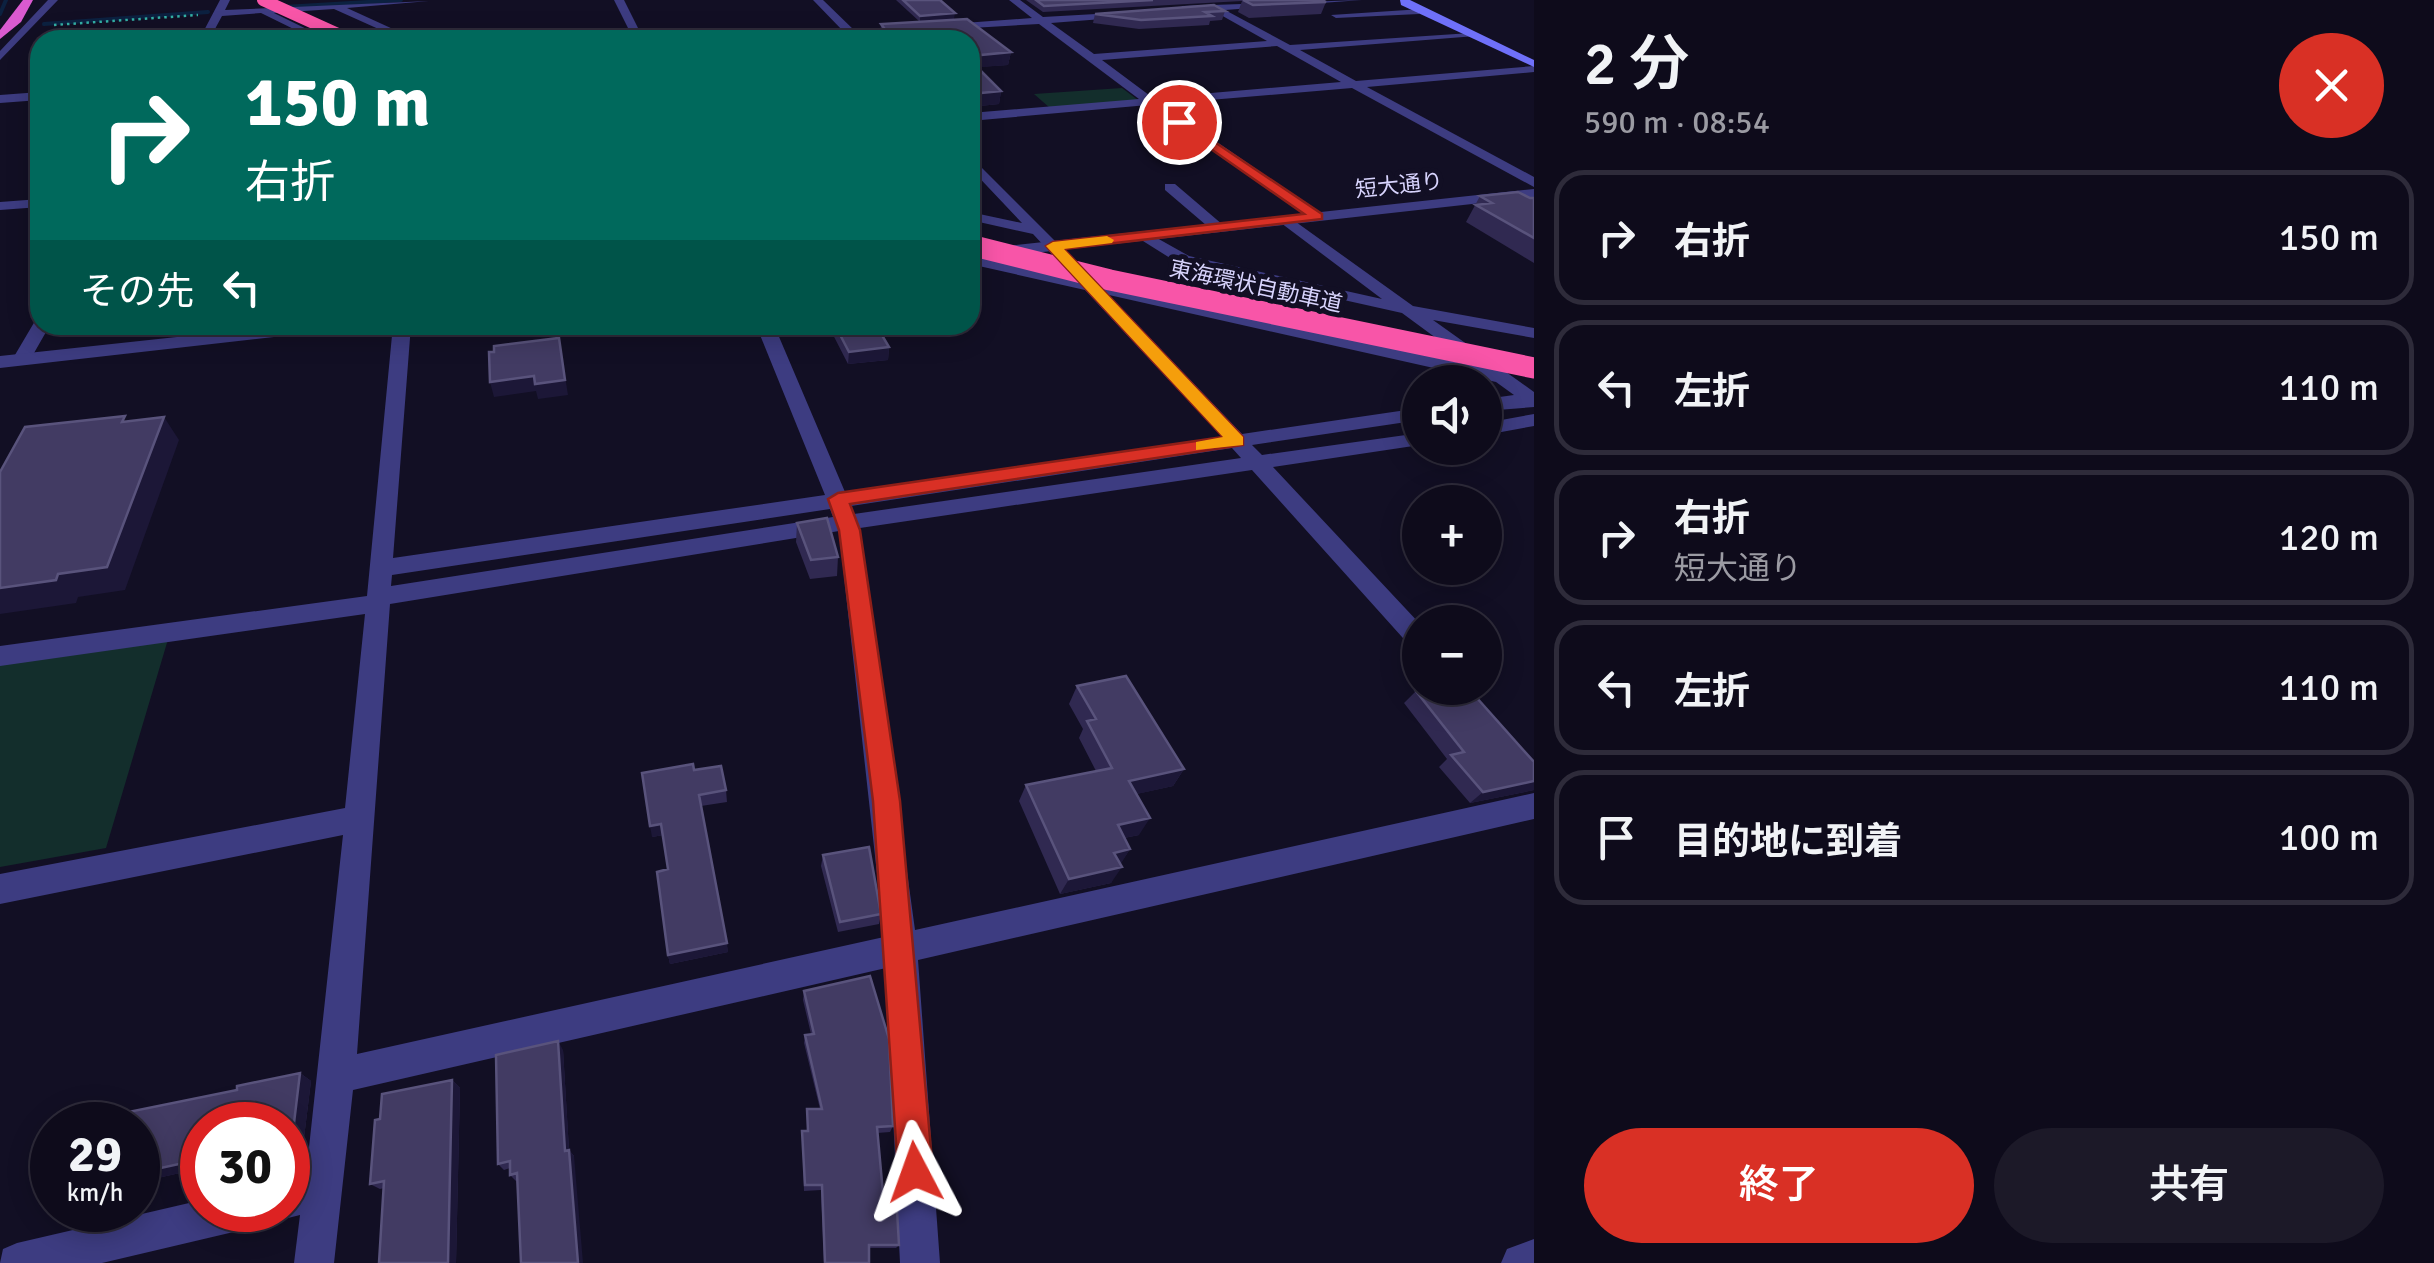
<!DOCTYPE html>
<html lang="ja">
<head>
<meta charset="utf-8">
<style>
	:root { --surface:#0e0b1b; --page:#1c1928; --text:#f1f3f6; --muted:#9b9ba3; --line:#2e2b3a; --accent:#d93025 }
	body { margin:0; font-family:Signika,"Noto Sans JP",sans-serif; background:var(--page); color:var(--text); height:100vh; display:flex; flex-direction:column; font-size:38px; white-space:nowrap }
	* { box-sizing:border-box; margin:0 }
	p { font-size:32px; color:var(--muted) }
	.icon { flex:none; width:55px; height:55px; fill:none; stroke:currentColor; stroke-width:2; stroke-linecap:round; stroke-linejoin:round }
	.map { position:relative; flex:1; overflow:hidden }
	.drawer { display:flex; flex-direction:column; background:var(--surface); width:900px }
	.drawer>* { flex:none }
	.banner { position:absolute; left:30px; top:30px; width:950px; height:305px; border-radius:30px; box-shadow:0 5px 25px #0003,0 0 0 2px var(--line); background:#00695c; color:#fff; overflow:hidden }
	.buttons { position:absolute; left:1402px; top:365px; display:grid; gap:20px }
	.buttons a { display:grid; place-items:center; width:100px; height:100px; border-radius:50%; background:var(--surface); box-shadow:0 5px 25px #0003,0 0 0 2px var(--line); font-size:50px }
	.speed { position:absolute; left:30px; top:1102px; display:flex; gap:20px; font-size:50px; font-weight:700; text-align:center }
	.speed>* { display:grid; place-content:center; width:130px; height:130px; border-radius:50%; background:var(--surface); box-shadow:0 5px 25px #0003,0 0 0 2px var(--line); line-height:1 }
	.speed small { font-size:25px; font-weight:400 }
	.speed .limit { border:15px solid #d22; background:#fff; color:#111 }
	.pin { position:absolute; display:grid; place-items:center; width:85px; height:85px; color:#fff; margin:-42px; border:5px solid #fff; border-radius:50%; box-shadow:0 2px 10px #0007 }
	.me { position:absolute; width:110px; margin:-55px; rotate:356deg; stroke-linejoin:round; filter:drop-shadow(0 0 8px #0008) }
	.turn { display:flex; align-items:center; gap:35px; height:210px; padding:0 50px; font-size:45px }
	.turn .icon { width:130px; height:130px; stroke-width:2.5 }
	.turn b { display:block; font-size:70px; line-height:85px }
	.then { display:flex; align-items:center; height:95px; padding:0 50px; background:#0003; gap:20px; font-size:38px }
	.round { display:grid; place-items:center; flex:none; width:105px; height:105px; border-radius:52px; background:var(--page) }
	.overview { display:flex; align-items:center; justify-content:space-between; height:170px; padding:0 50px }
	h1 { font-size:60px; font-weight:600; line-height:75px }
	.primary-button { display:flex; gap:20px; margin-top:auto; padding:20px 50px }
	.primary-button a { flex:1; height:115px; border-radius:60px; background:var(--accent); color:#fff; font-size:40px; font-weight:600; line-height:115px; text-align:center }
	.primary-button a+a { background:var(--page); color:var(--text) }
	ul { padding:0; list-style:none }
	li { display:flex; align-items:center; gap:30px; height:135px; margin:0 20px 15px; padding:0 30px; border:5px solid var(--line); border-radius:30px }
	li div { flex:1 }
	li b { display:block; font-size:38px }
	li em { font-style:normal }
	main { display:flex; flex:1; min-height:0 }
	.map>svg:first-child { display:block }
	.green { fill:#132e2c }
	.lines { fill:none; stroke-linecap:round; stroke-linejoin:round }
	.stream { stroke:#0c2140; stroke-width:4 }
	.path { stroke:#34b1a6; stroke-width:2.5; stroke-dasharray:2.5 4; stroke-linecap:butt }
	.minor { fill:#3d3c81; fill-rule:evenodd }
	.tertiary { fill:#3d3c81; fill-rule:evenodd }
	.secondary { fill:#6f70f9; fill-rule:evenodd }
	.trunk { fill:#da5ad0; fill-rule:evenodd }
	.motorway-bridge-far1 { stroke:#f855a8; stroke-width:12 }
	.motorway-bridge { stroke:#f855a8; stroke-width:21 }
	.wall { fill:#302951 }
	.shaded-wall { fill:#1c1737 }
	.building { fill:#423b63; stroke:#59537c; stroke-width:2.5 }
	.route { fill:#d93025; stroke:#8d1f18; stroke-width:2.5 }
	.slow { fill:#f59e0b }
	.labels { text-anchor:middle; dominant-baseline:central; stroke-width:10; stroke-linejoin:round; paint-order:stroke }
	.far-street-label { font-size:22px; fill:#d8d4fd; stroke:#120f24 }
</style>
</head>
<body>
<main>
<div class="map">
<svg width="1534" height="1263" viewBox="0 0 1534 1263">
	<rect width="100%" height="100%" fill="#120f24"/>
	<path class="green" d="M1122,88L1138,100L1050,108L1034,94Z
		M169,636L106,848L0,867V661Z"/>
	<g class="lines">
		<path class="stream" d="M284,7L401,0
			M0,14L6,0
			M44,24L208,12"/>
		<path class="path" d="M54,25L198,15"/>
		<path class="minor" d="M48,0H58L0,60V51Z
			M220,0H230L225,10L429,1L347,8L417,40H403L334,9L274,13L329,40H316L261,13L222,16L209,40H199Z
			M614,0H624L644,40H634Z
			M813,0H823L855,31L1032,18L1009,0H1020L1043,17L1131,12L1128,17L1051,23L1094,54L1267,41L1212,10L1179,11L1182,6L1362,0L1225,10L1290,45L1471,33L1476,36L1300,50L1356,81L1534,66V72L1367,87L1534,177V187L1352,88L1162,104L1324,216L1312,219L1148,105L970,121V113L1139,99L1039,24L768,40L844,32ZM1277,46L1341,82L1153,98L1102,60Z
			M1422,9L1419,14L1336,18L1331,15Z
			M40,92V100L0,103V95Z
			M970,156L1096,282L1474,366L1402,313L1178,263L1135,236L1148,233L1189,256L1382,299L1277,220L1289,217L1413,306L1534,328V338L1433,320L1534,392V407L1485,411V399L1514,395L1496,382L1109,295L1242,434L1420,408V420L1252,445L1262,455L1420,433V445L1273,467L1420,624V650L1411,647L1252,470L860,528L915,930L1534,793V819L918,960L940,1263H900L886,968L353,1090L334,1263H294L300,1215L288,1218L273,1210H288V1180L306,1175L343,835L0,904V874L345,808L365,614L0,666V646L367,596L393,325H411L393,558L825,495L756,325H774L845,492L1222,437L1085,290L970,264V254L1073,277L1033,234L970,220V212L1022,223L970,168ZM1232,448L1241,458L854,514L851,506ZM830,509L833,517L391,586L392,575ZM839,531L884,937L357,1054L390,604Z
			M1165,184H1175L1223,225V231H1213L1165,190Z
			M40,199V207L0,210V202Z
			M40,320V325H50L30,360L27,364H15L12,360L35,321Z
			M1534,414V426L1485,435V423Z
			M202,1200V1210H262L256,1224L242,1230L102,1263H0L3,1249L17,1243Z
			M1534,1239V1263H1501L1507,1249Z"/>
		<path class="tertiary" d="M1534,189V197L997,257L989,252L997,247Z
			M288,325H345L336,330L0,368V356Z"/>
		<path class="secondary" d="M1400,0H1410L1534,60V67L1401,5Z"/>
		<path class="trunk" d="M23,0H33L21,22L0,39V30Z"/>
		<path class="motorway-bridge-far1" d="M263,0L351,40"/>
		<path class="motorway-bridge" d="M970,245L1110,280L1534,368"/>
	</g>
	<path class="wall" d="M896,0H940L954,19L1011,52L1008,65L977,67L1001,91L999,104L970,107V40H883L880,36L881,24L920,22Z
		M1026,0H1322L1326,2L1321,14L1249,18L1238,12L1242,1L1043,12Z
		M1225,11L1222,20L1210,21L1209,25L1139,29L1093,23L1095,14Z
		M1480,196L1534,198V263L1466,222Z
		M828,325H876L889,347L888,360L848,364Z
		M797,523L838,557L837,576L810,579L796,542Z
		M1077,686L1184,769L1173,786L1136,794L1139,835L1124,838L1130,849L1120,864L1111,883L1060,894L1019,801L1026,785L1096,771L1079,738L1083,729L1069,704Z
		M1416,691L1534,762V790L1470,803L1439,767L1447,759L1404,703Z
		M694,770L726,790L727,802L701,806L728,952L670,964L668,955V869L663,835L652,837Z
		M823,855L881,914L879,924L838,932L821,866Z
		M804,991L893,1126L890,1132L877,1133L883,1193L899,1245L896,1248H869V1263H824L821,1190L804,1191L802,1131H807V1109H820L804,1043L805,1035L811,1034L803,1000Z
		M563,1050L569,1150L574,1156L516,1181L510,1175V1168L504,1170L498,1164Z
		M300,1073L311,1081L302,1154L297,1155L294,1174L288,1176V1125H202V1168L140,1182L138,1125L237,1090Z
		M452,1080L460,1088L456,1263H379L384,1188L380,1189L370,1184L380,1119Z"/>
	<path class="shaded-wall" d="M955,13L954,19L920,22V16Z
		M1011,52L1008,65L970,68V56Z
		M1001,91L999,104L970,107V94Z
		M559,338L568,395L538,399L536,391L494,397L490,382Z
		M889,347L888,360L848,364L849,352Z
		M164,417L179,440L125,590L78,597L76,603L0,614V588L58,574Z
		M1184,769L1173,786L1119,798L1129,781Z
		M1534,781V790L1470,803L1483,792Z
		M1150,818L1139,835L1108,841L1118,825Z
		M661,824L663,835L652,837L650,826Z
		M1130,849L1120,865L1114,853Z
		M1122,867L1111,883L1060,894L1069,879Z
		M727,943L728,952L670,964L668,955Z
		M558,1041L563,1050L569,1150L574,1156L583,1263H578L565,1151Z
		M300,1073L311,1081L302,1154L291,1148Z
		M452,1080L460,1088L456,1263H448Z
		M288,1150L297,1155L294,1174L288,1176Z
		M202,1159V1168L140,1182L138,1193V1173Z"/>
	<path class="building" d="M903,0H940L955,13L920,16Z
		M1036,0H1153L1044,6Z
		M1243,0H1322L1326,2L1253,5Z
		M1214,5L1225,11L1205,12L1212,16L1141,20L1095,14Z
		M967,19L1011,52L970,56V40H893L881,24Z
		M970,60L1001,91L970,94Z
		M1518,192L1530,198H1534V238L1476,205L1492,203L1480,196Z
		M835,325H876L889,347L849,352Z
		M559,338L565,380L535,384L534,376L490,382L489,352H494V346Z
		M125,416L122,422L164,417L107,567L58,574L56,580L0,588V472L25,427Z
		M827,518L838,557L811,560L797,523Z
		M1126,676L1184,769L1129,781L1150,818L1118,825L1130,849L1114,853L1122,867L1069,879L1026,785L1112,768L1087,721L1096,719L1077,686Z
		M1433,688H1468L1534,762V781L1483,792L1451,755L1464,752L1416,691Z
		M693,764L694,770L721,766L726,790L699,795L727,943L668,955L657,872L668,869L661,824L650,826L642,773Z
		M869,847L881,914L840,922L823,855Z
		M870,976L889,1039L893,1126L877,1127L883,1193H896L899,1245H869V1263H825L822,1185H805L802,1131H808L807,1109H822L805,1035L814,1034L804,991Z
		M558,1041L565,1151L569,1150L578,1263H521L517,1173L510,1175V1161L498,1164L496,1055Z
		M300,1073L291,1148H288V1125H202V1159L138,1173V1125H73L74,1123L237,1090V1086Z
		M452,1080L448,1263H379L384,1181L370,1184L375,1120L380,1119L382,1094Z
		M52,1159V1186L44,1188Z"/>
	<path class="route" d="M1179,118L1322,214V219L1064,249L1243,437V445L850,504L860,530L900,801L933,1172L928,1184L915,1189L903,1184L898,1172L873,801L839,530L828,499L838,493L1223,437L1046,246L1053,242L1304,214L1175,124Z"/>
	<path class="slow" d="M1107,236L1114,240L1112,243L1064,249L1243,437V445L1196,450V442L1223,437L1046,246L1053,242Z"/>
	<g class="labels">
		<g class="far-street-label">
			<text transform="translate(1399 185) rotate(-6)">短大通り</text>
			<text transform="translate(1256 286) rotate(12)">東海環状自動車道</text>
		</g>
	</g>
</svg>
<div class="buttons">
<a><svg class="icon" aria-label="sound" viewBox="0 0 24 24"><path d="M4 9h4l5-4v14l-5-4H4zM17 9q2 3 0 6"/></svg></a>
<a>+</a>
<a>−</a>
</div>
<div class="speed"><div>29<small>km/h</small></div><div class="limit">30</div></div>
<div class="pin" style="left:1179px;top:122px;background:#d93025"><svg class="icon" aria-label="arrive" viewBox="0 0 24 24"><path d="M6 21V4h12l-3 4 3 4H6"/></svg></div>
<svg class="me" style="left:915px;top:1172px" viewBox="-20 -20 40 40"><path d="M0-17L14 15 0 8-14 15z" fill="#d93025" stroke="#fff" stroke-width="4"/></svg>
<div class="banner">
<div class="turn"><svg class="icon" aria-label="right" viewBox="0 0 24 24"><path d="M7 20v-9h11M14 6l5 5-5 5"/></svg><div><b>150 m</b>右折</div></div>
<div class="then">その先<svg class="icon" aria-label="left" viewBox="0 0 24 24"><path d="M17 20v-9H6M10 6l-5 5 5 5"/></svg></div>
</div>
</div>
<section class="drawer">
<div class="overview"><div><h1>2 分</h1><p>590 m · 08:54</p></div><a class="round" style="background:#d93025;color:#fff"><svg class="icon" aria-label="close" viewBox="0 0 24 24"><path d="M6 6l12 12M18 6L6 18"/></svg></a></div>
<ul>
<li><svg class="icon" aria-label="right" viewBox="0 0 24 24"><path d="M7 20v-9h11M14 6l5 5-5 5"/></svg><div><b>右折</b></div><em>150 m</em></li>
<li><svg class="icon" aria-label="left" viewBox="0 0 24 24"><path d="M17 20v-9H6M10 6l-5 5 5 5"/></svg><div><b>左折</b></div><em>110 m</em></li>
<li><svg class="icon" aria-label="right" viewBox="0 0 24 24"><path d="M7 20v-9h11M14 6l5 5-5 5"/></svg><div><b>右折</b><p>短大通り</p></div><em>120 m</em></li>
<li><svg class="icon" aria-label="left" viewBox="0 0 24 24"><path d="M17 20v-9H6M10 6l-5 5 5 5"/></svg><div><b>左折</b></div><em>110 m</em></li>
<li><svg class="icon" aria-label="arrive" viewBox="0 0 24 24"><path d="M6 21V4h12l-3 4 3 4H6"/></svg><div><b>目的地に到着</b></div><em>100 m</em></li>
</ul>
<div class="primary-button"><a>終了</a><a>共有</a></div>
</section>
</main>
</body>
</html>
